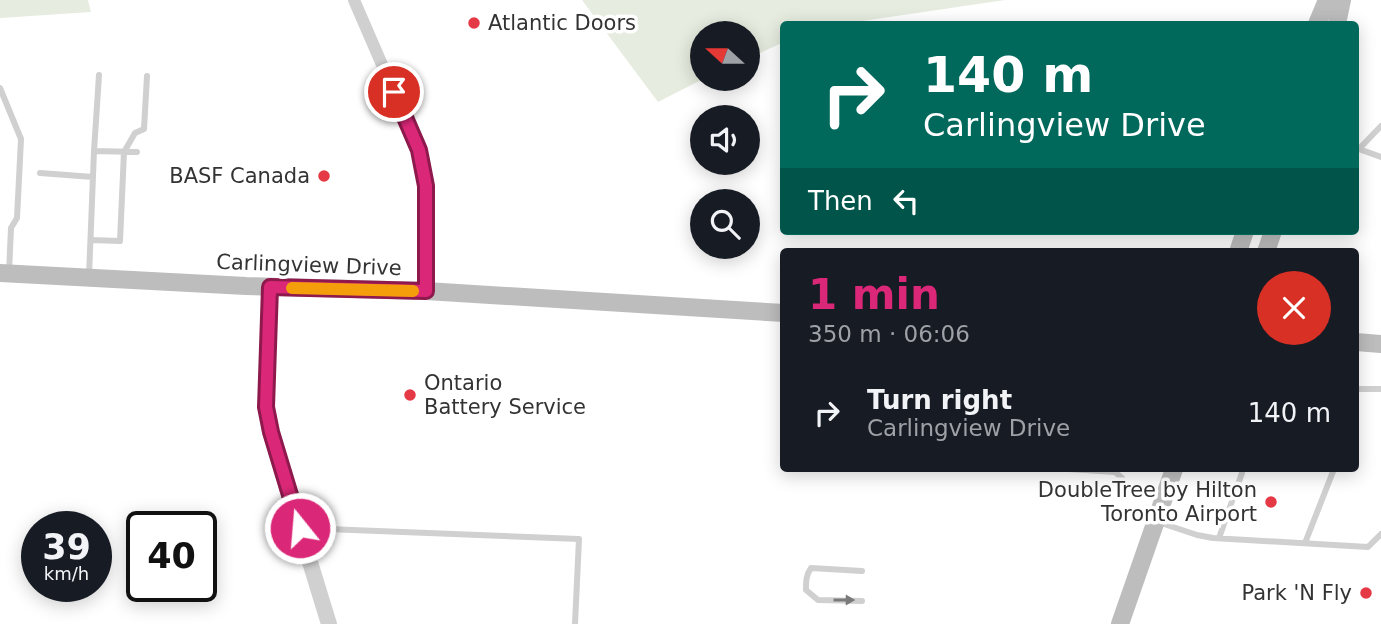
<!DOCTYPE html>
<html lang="en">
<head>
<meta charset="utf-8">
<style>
	:root { --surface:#171b24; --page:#242831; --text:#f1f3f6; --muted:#9ea1a6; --accent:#db2777 }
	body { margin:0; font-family:"DejaVu Sans",sans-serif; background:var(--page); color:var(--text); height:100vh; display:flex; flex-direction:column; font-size:26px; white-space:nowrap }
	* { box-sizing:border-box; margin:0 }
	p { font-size:23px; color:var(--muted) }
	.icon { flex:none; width:38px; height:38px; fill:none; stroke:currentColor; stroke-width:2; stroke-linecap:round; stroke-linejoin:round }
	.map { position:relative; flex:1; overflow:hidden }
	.side { position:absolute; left:780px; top:248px; width:579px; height:224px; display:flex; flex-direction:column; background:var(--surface); border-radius:7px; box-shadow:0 4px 18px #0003 }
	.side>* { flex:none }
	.top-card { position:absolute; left:780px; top:21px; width:579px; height:214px; border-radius:7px; box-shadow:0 4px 18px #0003; background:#00695c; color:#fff; overflow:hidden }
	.needle { width:46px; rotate:291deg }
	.buttons { position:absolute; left:690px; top:21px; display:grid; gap:14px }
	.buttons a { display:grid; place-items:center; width:70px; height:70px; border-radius:50%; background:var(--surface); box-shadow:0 4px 18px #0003; font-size:35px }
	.speed { position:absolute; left:21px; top:511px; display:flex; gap:14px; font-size:35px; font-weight:700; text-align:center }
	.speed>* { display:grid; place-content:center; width:91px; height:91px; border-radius:50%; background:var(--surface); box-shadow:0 4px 18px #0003; line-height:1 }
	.speed small { font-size:18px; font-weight:400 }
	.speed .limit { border:4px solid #111; border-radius:10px; background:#fff; color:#111 }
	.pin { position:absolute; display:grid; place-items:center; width:60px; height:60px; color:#fff; margin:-30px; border:4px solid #fff; border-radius:50%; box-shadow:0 2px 7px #0007 }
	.me { position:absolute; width:77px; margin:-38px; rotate:343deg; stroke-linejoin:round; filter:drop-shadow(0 0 5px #0008) }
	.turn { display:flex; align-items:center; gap:24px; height:147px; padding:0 28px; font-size:32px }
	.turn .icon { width:91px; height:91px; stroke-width:2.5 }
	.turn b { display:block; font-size:49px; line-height:60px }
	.then { display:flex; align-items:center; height:66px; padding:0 28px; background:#0003; gap:14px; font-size:26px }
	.round { display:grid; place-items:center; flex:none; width:74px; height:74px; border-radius:37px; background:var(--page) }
	.headline { display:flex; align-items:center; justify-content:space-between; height:119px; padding:0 28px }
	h1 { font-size:42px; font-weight:800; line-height:52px; color:var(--accent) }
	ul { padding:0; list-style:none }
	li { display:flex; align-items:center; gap:21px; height:91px; padding:0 28px }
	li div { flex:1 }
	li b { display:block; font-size:26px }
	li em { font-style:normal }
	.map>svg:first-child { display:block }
	.green { fill:#e6ecdf }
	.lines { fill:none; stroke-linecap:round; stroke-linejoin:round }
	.service { stroke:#d0d0d0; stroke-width:6 }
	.minor { stroke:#d0d0d0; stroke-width:12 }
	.tertiary { stroke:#d0d0d0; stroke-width:16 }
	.secondary { stroke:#bdbdbd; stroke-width:18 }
	.oneway { fill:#7a7a7a }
	.route-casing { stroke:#8e194d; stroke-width:18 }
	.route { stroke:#db2777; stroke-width:12 }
	.slow { stroke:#f59e0b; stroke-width:12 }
	.poi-dot { fill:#e63946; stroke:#fff; stroke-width:2.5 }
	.labels { text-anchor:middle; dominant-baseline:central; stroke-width:7; stroke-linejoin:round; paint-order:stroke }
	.poi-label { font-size:21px; fill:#333; stroke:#fff; text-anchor:end }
	.street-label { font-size:21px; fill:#333; stroke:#fff }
</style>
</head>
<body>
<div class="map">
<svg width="1381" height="624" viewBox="0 0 1381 624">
	<rect width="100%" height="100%" fill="#fff"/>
	<path class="green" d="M0,0H88L91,12L0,18Z
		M582,0H1005L842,24H784V42L747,59V33H702L703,79L658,102Z"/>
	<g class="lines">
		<path class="service" d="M0,88L21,139L17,218L11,228L9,273
			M1356,148L1381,157
			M1359,149L1381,126
			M94,151L99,75
			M40,173L93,177
			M91,240L120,241L124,152L135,133L144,129L147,76
			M89,276L94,151L137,152
			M1356,389H1381
			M1069,469L1115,472L1122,478
			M1158,522L1197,535L1213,538L1368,547L1381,534
			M302,528L579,539L575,624
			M1219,538L1242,473
			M1305,543L1334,469
			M862,571L811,568C806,575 806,581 806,590L818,600L862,601"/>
		<path class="minor" d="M354,0L419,150L426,186V291"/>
		<path class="tertiary" d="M270,287L266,407L270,432L329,624"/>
		<path class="secondary" d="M1317,24L1327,0
			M1337,24L1342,0
			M1238,252L1245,231
			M1266,252L1273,231
			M0,273L246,286L426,291L784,313
			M1356,342L1381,344
			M1120,624L1174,469"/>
	</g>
	<defs><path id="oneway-solid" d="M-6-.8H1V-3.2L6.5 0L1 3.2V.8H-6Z" transform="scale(1.75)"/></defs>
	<use class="oneway" href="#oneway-solid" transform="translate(844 600)"/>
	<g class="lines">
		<g class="route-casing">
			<path id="route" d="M300,528L271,432L266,407L270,287L426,291V186L419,150L394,92"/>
		</g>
		<use href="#route" class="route"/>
		<path class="slow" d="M292,288L413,291"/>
	</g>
	<g class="poi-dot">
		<circle cx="474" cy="23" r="7"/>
		<circle cx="324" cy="176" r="7"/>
		<circle cx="410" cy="395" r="7"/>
		<circle cx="1271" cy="502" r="7"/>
		<circle cx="1366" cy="593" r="7"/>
	</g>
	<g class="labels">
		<g class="poi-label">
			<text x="488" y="23" text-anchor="start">Atlantic Doors</text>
			<text x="310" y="176">BASF Canada</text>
			<text x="424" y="383" text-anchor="start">Ontario<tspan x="424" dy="24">Battery Service</tspan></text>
			<text x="1257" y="490">DoubleTree by Hilton<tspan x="1257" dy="24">Toronto Airport</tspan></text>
			<text x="1352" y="593">Park 'N Fly</text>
		</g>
		<g class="street-label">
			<text transform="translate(309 265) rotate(2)">Carlingview Drive</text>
		</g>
	</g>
</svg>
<div class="buttons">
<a><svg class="needle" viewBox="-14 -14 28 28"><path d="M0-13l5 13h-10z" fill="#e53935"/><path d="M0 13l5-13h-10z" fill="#9ea1a6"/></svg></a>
<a><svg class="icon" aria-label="sound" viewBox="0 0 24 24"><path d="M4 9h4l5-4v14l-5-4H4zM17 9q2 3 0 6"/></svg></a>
<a><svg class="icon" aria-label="search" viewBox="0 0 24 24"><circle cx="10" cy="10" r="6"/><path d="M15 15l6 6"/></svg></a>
</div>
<div class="speed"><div>39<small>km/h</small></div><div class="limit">40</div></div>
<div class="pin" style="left:394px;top:92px;background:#d93025"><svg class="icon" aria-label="arrive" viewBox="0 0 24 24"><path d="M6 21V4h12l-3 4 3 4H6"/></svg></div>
<svg class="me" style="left:300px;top:528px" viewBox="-20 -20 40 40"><circle r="17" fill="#db2777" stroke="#fff" stroke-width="3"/><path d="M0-11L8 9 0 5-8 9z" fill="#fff"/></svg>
<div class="top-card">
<div class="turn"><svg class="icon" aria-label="right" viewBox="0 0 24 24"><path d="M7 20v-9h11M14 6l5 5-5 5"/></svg><div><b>140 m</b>Carlingview Drive</div></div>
<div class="then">Then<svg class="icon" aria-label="left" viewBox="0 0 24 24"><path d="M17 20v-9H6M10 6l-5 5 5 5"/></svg></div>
</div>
<section class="side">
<div class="headline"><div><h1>1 min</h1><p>350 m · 06:06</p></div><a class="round" style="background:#d93025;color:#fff"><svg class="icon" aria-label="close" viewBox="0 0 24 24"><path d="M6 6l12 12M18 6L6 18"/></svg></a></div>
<ul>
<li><svg class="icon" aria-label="right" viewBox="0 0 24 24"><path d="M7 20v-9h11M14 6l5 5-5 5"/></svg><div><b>Turn right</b><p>Carlingview Drive</p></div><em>140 m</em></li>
</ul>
</section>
</div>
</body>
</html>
